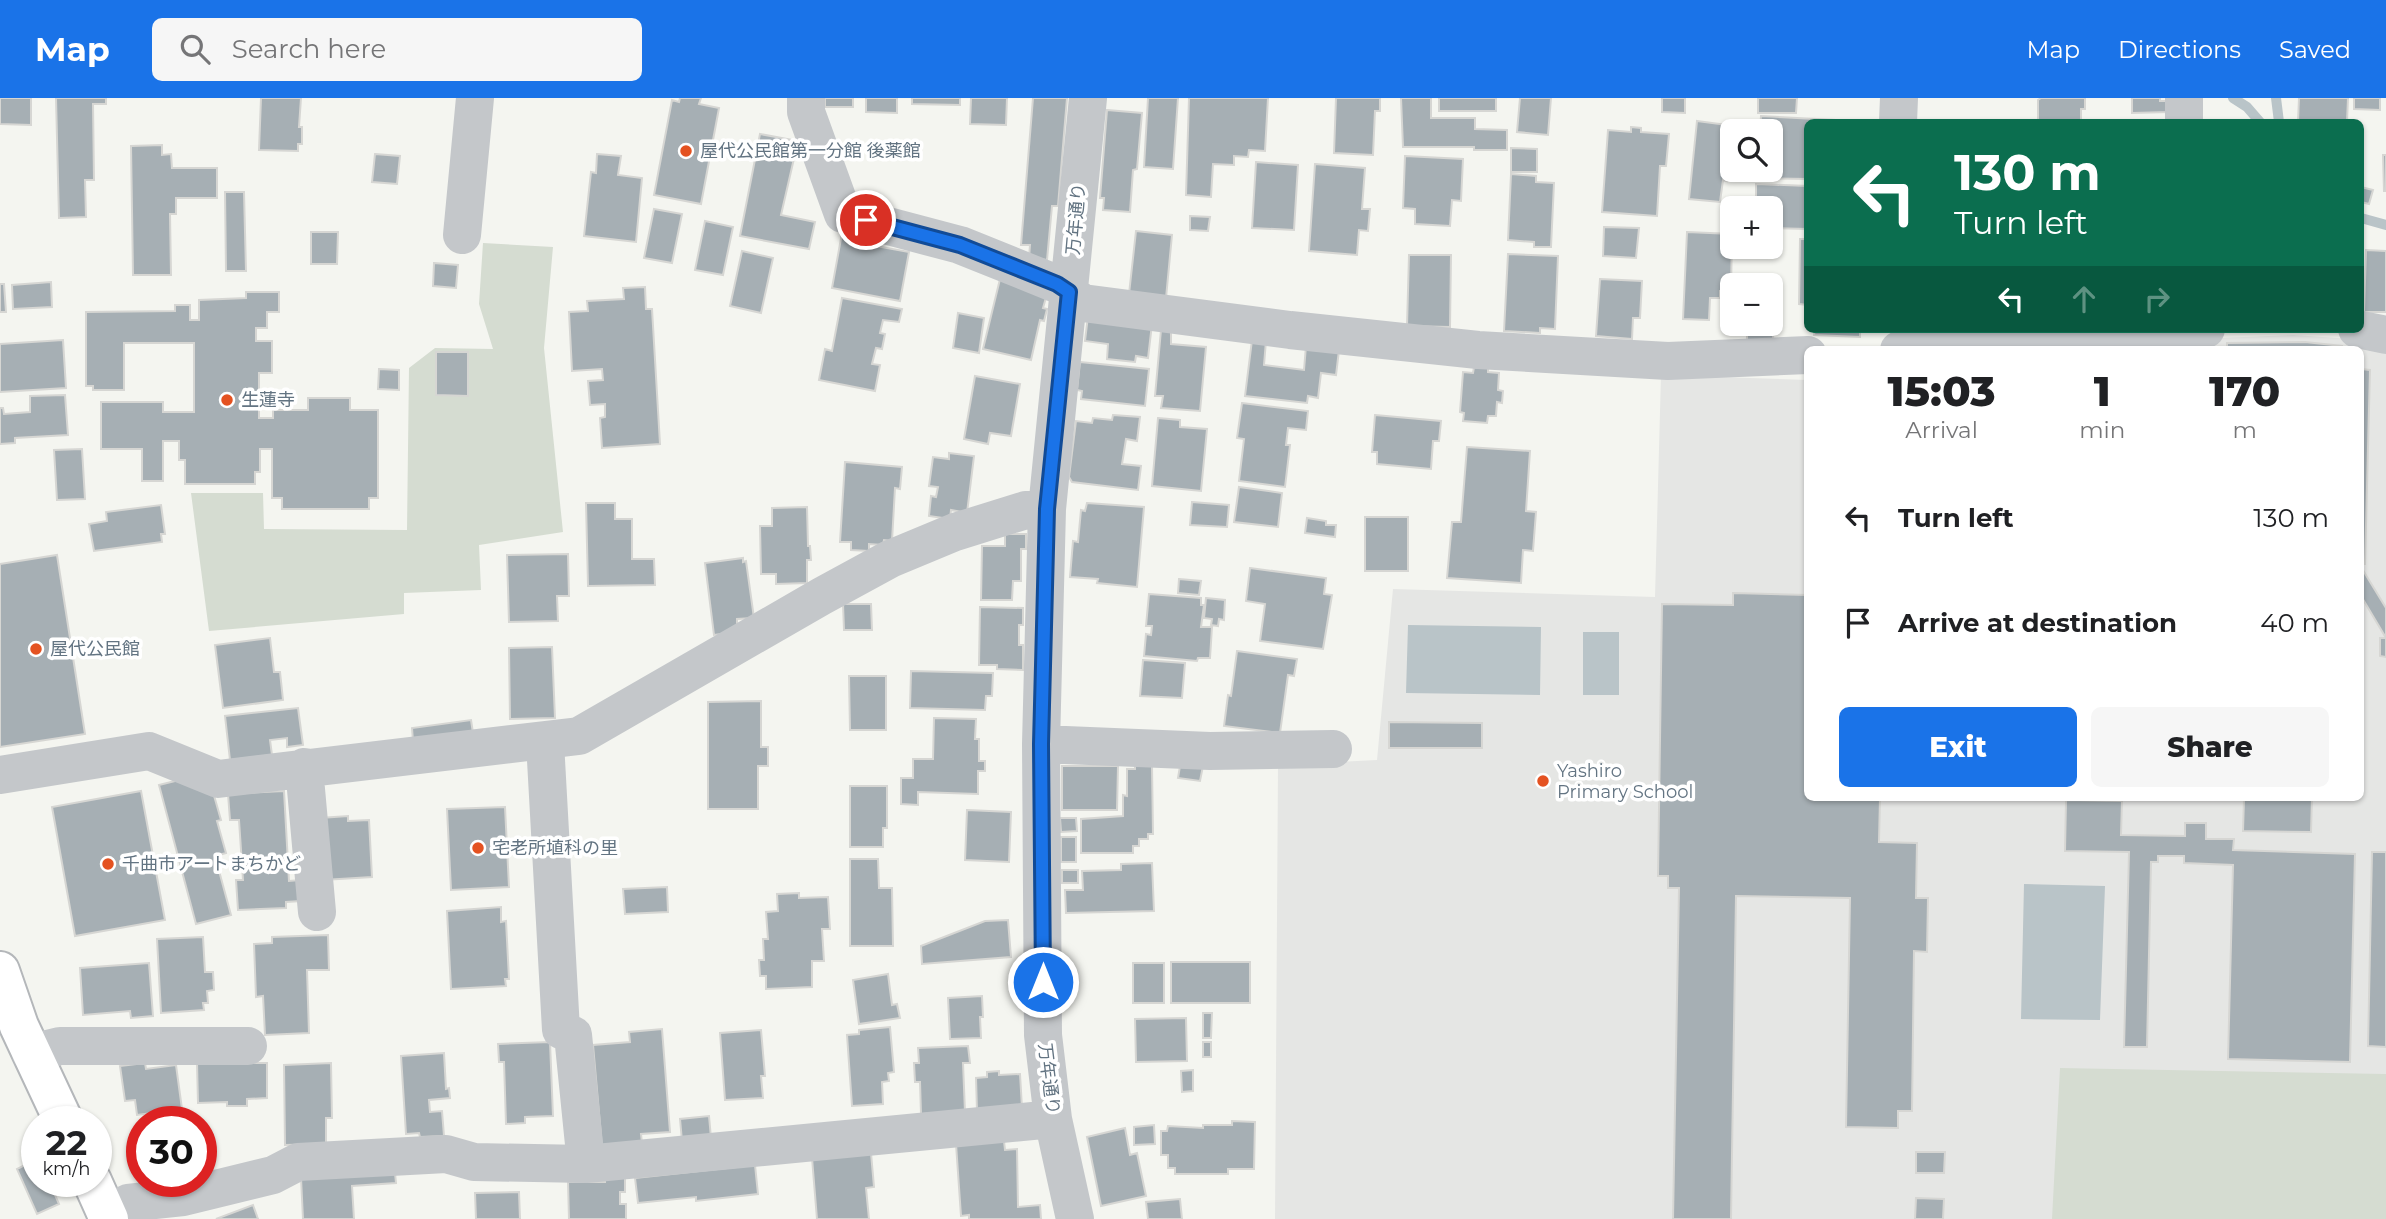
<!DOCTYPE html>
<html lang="en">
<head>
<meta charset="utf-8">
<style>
	:root { --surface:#fff; --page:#f6f6f6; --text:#202124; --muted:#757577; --accent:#1a73e8 }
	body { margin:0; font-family:Montserrat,"Noto Sans JP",sans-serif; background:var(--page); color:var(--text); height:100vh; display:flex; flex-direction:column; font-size:26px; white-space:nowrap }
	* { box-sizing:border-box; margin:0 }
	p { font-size:23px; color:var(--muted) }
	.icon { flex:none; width:38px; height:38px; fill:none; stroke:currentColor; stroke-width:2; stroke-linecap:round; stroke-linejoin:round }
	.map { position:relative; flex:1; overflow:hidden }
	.details { position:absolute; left:1804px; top:248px; width:560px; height:455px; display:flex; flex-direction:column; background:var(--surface); border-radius:10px; box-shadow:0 2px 5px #0004 }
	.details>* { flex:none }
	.top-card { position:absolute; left:1804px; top:21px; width:560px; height:214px; border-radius:10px; box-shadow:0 2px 5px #0004; background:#0b6e4f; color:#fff; overflow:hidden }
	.buttons { position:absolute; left:1720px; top:21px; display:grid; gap:14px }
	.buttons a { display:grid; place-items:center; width:63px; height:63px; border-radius:10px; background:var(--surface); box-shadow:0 2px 5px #0004; font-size:35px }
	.speed { position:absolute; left:21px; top:1008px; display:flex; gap:14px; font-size:35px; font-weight:700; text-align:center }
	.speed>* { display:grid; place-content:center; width:91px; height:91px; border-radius:50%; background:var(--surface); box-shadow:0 2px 5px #0004; line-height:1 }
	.speed small { font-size:18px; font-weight:400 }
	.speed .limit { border:10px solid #d22; background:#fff; color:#111 }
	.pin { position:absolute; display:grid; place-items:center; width:60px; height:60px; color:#fff; margin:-30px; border:4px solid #fff; border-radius:50%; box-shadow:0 2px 7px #0007 }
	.me { position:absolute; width:77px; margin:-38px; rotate:0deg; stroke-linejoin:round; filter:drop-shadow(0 0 5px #0008) }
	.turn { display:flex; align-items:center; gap:24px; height:147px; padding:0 35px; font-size:32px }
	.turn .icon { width:91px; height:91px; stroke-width:2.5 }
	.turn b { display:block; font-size:49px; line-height:60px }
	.lanes { display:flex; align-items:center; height:66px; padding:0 35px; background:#0003; justify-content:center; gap:35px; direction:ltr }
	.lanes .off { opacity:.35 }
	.eta { display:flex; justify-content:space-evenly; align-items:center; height:119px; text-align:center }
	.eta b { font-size:42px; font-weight:800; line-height:49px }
	.button { display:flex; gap:14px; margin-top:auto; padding:14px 35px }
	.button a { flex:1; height:80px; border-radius:10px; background:var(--accent); color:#fff; font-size:28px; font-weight:800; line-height:80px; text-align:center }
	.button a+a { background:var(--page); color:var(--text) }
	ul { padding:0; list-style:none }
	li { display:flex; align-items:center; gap:21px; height:105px; padding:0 35px }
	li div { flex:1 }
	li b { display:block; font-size:26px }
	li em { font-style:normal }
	header { display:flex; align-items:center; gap:42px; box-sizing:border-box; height:98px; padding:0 35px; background:var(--accent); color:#fff }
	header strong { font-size:33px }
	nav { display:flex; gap:38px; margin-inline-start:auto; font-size:24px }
	.search { width:490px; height:63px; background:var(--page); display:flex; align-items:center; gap:18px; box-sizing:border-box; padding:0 24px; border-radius:10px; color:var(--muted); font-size:26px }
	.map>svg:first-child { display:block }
	.built { fill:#e5e6e4 }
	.green { fill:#d5dcd1 }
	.water { fill:#b9c4c8 }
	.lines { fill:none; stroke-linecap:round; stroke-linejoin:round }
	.stream { stroke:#b9c4c8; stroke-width:10 }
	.building { fill:#a6afb4; stroke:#d6d6d3; stroke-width:2 }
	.highway-casing { stroke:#b4b7ba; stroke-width:42 }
	.street { stroke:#c4c7ca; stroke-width:38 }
	.highway { stroke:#fff; stroke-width:38 }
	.route-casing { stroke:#114b97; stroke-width:18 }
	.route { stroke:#1a73e8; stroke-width:12 }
	.poi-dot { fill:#e45221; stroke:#fff; stroke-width:2.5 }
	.labels { text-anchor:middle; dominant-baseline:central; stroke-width:7; stroke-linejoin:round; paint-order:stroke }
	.poi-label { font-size:18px; fill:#637482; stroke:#fff; text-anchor:start }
	.street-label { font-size:18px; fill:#637482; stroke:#fff }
</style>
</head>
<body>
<header>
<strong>Map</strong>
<div class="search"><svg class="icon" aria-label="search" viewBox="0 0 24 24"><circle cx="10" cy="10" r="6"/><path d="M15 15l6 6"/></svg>Search here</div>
<nav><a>Map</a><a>Directions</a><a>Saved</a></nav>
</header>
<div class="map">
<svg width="2386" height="1121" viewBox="0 0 2386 1121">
	<rect width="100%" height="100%" fill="#f4f5f0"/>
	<path class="built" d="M2293,237L2352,241L2386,248V1121H1275L1278,667L1377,662L1393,491L1655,499L1661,277L1808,282V700H2361V252H2054L2194,241Z"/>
	<path class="green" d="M483,145L553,149L544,250L563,434L479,447L481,492L404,495V516L209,533L191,395H263L264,431L407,432L409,270L435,250L493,251L479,206Z
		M2060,970L2386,976V1121H2052Z"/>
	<path class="water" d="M1408,527L1541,529L1540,597L1406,595Z
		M1583,534H1619V597H1583Z
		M2024,786L2105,788L2100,922L2021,921Z"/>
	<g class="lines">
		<path class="stream" d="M2233,0L2247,9L2260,24
			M2276,0L2279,24
			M2361,120L2386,127"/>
	</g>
	<path class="building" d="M0,0H31V27L0,26Z
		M56,0H106V6H93L94,82H85L86,119L59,120Z
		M261,0H301L299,29H302V46H298V53L259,52Z
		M680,0H701L699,6L719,10L701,106L654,97L672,2L679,4Z
		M825,0H853V9H825Z
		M866,0H897V15L866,14Z
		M912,0H960V7L912,6Z
		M971,0H1007L1006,27L970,26Z
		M1033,0H1067L1058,108H1052L1047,162L1029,160L1030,147H1021Z
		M1148,0H1178L1173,71L1144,69Z
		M1189,0H1268L1265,53L1249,52L1248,59L1234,58V67L1213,66L1211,99L1186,97Z
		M1336,0H1380V13H1375L1373,57L1334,55Z
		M1401,0H1431V20H1475V31L1507,32V52H1474V49H1403Z
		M1439,0H1496V13H1439Z
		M1520,0H1551L1548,37L1517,34Z
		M1662,0H1685V15L1662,14Z
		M1758,0H1797L1796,15H1758Z
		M2041,0H2085V11H2081V24H2038V2Z
		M2132,0H2160V3H2168L2169,14L2132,15Z
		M2299,0H2348L2347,24H2298Z
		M2354,0H2380V12L2354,11Z
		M1107,12L1142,15L1137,71L1133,72L1130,114L1103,112L1104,100H1100Z
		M1761,18L1835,22V24H1808V81L1759,80V72H1771V33H1760Z
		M1697,23L1735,28L1732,33V68L1729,67L1727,83L1723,82L1720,104L1689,101Z
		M1631,29L1641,30V34L1669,36L1666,68H1660L1657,118L1602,114L1608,32L1631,34Z
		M760,36L798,43L781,117L815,124L809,151L740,138Z
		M162,47V57L171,56L172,70H217V100H176V116H170L171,177H133L131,48Z
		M1511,50L1537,51V74H1511Z
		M375,56L400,58L397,86L372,84Z
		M597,56L621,58L618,77L642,80L636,144L584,138L591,74L596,75Z
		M2383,57H2386V93H2384Z
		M1405,58L1463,61L1461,103L1452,102L1450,128L1415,126V111L1403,110Z
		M1256,64L1298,67L1294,132L1252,130Z
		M1315,66L1365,70L1362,111H1370L1368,133L1359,132L1357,157L1309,153Z
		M1511,76L1536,78V84L1554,85L1551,149H1534V144L1508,142Z
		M1756,86L1808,88V131L1771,130V110H1756Z
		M2361,89L2373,92L2369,106L2361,104Z
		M225,94H244L246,173H226Z
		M654,111L682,116L672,165L644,160Z
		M1190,118L1210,119L1208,133L1190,132Z
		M705,123L733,129L723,177L695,172Z
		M1604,129L1639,130L1636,160L1603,158Z
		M1136,133L1172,137L1166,200L1129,196Z
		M311,134H338L337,166H311Z
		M1687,134L1732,136L1731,194L1720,193V200H1710L1709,222L1683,221Z
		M842,135L856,137L854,144L909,154L900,203L832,190Z
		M1800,141H1808V207L1799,206Z
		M2366,152L2386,153V214H2364Z
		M742,153L773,160L761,215L730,208Z
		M1508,156L1558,158L1555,231L1540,230V235L1504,233Z
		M1409,157H1451L1450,229L1407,228Z
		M434,165L458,167L456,190L433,188Z
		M1000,181L1047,196L1043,210L1047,211L1044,223L1040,222L1031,262L983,251Z
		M1600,181L1642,183L1640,220H1633L1632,241L1596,238Z
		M51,184L52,209L13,211L12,187Z
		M0,186H4L6,214H0Z
		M645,189L646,211H652L660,346L602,350L600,320L605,319V306L590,307L588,283L603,282L602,271L572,273L569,214L588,213L587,203L624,201L623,190Z
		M246,194H279V214H267V230H256V243H272V275H259V320H273V312H308V300H350V312H378V400H369V411H282V400H272V351H260V374H255V386H185V362H179V343H163V383H142V351H101V304H163V314H194V245H124V292H93V288H86V214L175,213V207H190V222H199V202L246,200Z
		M842,200L902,211L899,224L883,222L880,235L885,236L882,251L876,250L872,266L880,267L875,293L819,282L825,251L832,253Z
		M1771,201H1774L1773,245L1747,244V226H1771Z
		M958,215L984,220L979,255L953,250Z
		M1088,218L1152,226L1148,260L1136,258L1135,264L1107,261L1108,246L1085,243Z
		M1815,231H1860V239L1814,237Z
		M1161,232L1171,233V246L1206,249L1200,313L1161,310L1163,298H1155Z
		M63,242L66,290L0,294V246Z
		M1252,242L1266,243L1264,267L1304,272L1306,248L1339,252L1336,277L1321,275L1318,300L1308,298L1307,305L1245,298Z
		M2305,244L2342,248V252H2227V245Z
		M436,254H468V298L436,297Z
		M1080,264L1149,271L1145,308L1081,301L1082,293L1077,292Z
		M1474,269L1488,270V274L1499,275L1498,292L1503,293L1502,305L1497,304L1496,318H1488L1487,325L1463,323L1464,315L1460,314L1463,274L1473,275Z
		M379,271L399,272V292L378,291Z
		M2361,271L2370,272L2365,466H2361Z
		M975,278L1020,286L1011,338L990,335L988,346L964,341Z
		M65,297L68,337L15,340V345L0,346V310H3L4,316L30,314V298Z
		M1242,305L1308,313L1306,332L1288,330L1286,347H1290L1285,389L1239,383L1244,341L1237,340Z
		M1113,317L1140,319L1137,343L1126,341L1122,366L1141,368L1138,392L1072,384L1069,379L1076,323L1092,325L1093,320L1112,322Z
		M1375,317L1441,323L1439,343H1433L1431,371L1377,366V354H1372Z
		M1158,320L1180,322V329L1207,331L1201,393L1152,388Z
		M1467,349L1530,353L1526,413L1536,414L1533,453L1523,452L1521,485L1447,480L1452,424H1461Z
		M82,351L85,401L57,402L54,352Z
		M949,355L974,358L967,415L951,412L950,421L929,418L931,398L936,399L938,389L929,388L933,359L949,361Z
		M845,364L902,369L900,391L895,390L892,443L884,442L883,447L869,446V453L851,452V444H840Z
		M1239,389L1282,395L1278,429L1234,424Z
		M1192,404L1229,407L1227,429L1190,427Z
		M586,405H615V421H632V461H654L655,487L588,488Z
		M1087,405L1144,409L1137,489L1097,485L1098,481L1070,479L1073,443L1078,444L1081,412L1085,413Z
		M161,407L165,436H161L162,444L94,453L89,426L107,423L106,414Z
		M807,409L808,448H810L811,462H807V485L776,486V476H761L760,428H772V410Z
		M1365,419H1408V473H1365Z
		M1307,420L1326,423V427H1336L1335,439L1305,435Z
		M1005,436H1026V451H1021V483H1013L1012,502H981L982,448H1005Z
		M568,456L569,498H557L558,523L509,524L507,457Z
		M57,457L85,636L0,649V466Z
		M743,460V464L746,463L754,520L737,521V529L729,535L714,537L705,465Z
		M2361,469L2386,510V540L2361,498Z
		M1250,470L1326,480L1324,496L1332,497L1323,551L1260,543L1265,506L1246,503Z
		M1179,481L1201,483L1199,497L1178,495Z
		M1733,495L1808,497V700H1880L1879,744L1917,745L1916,800H1928L1927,854L1914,853L1912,1013H1898V1030L1846,1029L1850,800L1736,798L1731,1121H1673L1679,790H1668V778H1658L1662,506L1733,507Z
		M1149,496L1201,500V507H1204L1201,529H1212L1210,560H1198L1197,563L1144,558L1146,536L1151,537L1152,528H1146Z
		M1206,500L1225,502L1224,522L1219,521L1218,528L1211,527L1212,521L1204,520Z
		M843,506H871L872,532H844Z
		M980,509L1023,510V527H1019V547H1023V572L997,571V567H979Z
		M270,540L274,574H280L283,602L223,610L215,547Z
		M2380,540H2386V559L2380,558Z
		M552,549L555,620L510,621L509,550Z
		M1237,553L1297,561L1294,578L1288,577L1280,635L1224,628L1228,597L1231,598Z
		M1143,562L1185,565L1182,600L1140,598Z
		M911,573L993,575L992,598H986L985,612L910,610Z
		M849,578H886V632H850Z
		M761,603V649H768V668H758V711H708V604Z
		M298,610L303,647L287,649V640L270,642L272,657L230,662L225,618Z
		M934,620L976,621L975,641H979V663H985V673H978V696L918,694V707L901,706V680H913V661H933Z
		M471,622L473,635L413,643L412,630Z
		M1389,624L1482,625V650H1389Z
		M1062,668H1118L1117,712H1062Z
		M1135,668H1152L1153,736H1148V741H1139V748H1133V755H1081V721L1123,718V697L1127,698V671H1135Z
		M1180,668H1203L1200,683L1178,680Z
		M179,682L213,694L221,722L217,723L226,755L215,758L231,817L196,826L159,687Z
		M850,688H887V730H883V749H850Z
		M141,693L165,822L75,838L52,709Z
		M284,693L289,783L300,782L301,803L286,804V810L238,812L236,782H243L239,722H230L228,696Z
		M1991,700H2048V702Z
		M2244,700H2312L2311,734L2243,733Z
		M2066,702L2122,703L2121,737L2185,738V725H2206V741H2234L2233,752L2355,756L2350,964L2228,961L2233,767L2184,765V758H2158V764H2151L2147,949H2124L2129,754L2065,753Z
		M505,709L509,789L451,792L447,711Z
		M967,712L1011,714L1009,764L965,762Z
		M348,718V723L369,722L372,779L323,782L320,720Z
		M1060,720H1076L1077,733L1061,734Z
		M1061,739H1076V764H1061Z
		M2372,754H2386V949L2368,948Z
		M850,761H878L879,790H892L893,848H850Z
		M1152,765L1154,813L1066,815L1065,792H1083L1082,773L1121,772V766Z
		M1062,772H1078V785H1062Z
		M667,789L668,814L625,816L623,791Z
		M799,795V800L828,799L830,831H822L824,863H812V889L766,891V878H760L759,862H764L763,841H768L766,814L778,813L777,796Z
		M501,809V824L506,823L509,881H505L506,888L451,891L447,813Z
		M1008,822L1011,859L922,866L921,848L985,823Z
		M328,837L329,872H307L309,935L265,937L263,898L256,899L254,846L272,845V839Z
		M203,839L205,874H213L214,892L207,893L208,905H203L204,912L161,915L157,841Z
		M1171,864H1250V905H1171Z
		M149,865L153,918L131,920L130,913L83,917L80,870Z
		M1133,865H1164V905H1133Z
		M888,876L892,907L897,906L900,920L859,926L853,882Z
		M982,898L983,919H980L981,940L950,941L948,900Z
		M1203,915H1212L1211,940H1203Z
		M1186,920L1187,963L1136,964L1135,921Z
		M890,929L894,974L888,975L889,983L882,984L883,1006L852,1008L847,937L859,936V932Z
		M662,931L670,1034L641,1036L642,1045L602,1049L593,947L630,944L629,934Z
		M761,932L765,978H761L763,1000L725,1002L720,935Z
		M550,944L553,1018L525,1019V1025L506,1026L504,964H499L498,946Z
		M1203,944H1211V959H1203Z
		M968,948L970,965H963L965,1014L921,1016L920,984H915L914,965H919L918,950Z
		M444,955L446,991L449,990L450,1000L429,1002L430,1014L442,1013L444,1038L420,1039L419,1035L406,1036L401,958Z
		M145,965L146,971L176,967L182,1011L137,1017L135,1002L125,1003L120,968Z
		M197,965H267V1000L247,1001V1008H227V1004L198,1005Z
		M331,965L332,1020H326V1046L285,1047L284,967Z
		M1193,972V993L1182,994L1181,973Z
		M999,973V977L1020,976L1022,1010L977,1013L976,980L987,979V974Z
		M709,1018L711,1040L682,1043L680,1021Z
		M1232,1023L1255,1024L1254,1071H1228V1076H1175V1070H1168V1057H1161V1033H1167L1168,1028L1203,1030V1027H1232Z
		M1154,1027L1155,1046L1134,1047V1029Z
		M1125,1030L1130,1057L1137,1055L1146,1098L1101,1108L1087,1039Z
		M1004,1043L1005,1052L1017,1051L1018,1109L1040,1107L1041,1121H969V1117L961,1118L956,1046Z
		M1916,1054H1945L1944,1075H1916Z
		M871,1055L874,1089L866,1090L869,1121H817L812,1060Z
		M37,1061V1083H49L59,1106L37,1116L17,1071Z
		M755,1067L758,1096L696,1103V1099L638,1105L635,1080Z
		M395,1075L396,1085L352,1088L354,1121H303L301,1080Z
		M605,1078H625V1094H620V1106H626V1121H569L568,1084H605Z
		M519,1094L520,1121H476L475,1095Z
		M1916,1100L1944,1101L1943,1121H1915Z
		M1180,1101L1182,1121H1148L1146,1104Z
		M253,1107L258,1121H216Z"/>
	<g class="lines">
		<g class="highway-casing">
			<path id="highway" d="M0,873L19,928L64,1024
				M92,1083L109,1121"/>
		</g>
		<path class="street" d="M806,0V14L843,116L960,147L1057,186L1083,205L1290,232L1478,252L1668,263L1808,257
			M2184,0V24
			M1898,24L1899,0
			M462,137L475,0
			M2357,231L2386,237
			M1899,252L2206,231
			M545,644L561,932L573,937L586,1066
			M1041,646L1210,653L1333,651
			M304,669L317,814
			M0,677L149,653L218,681L579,638L822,498L890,461L955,434L1026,412L1047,411
			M31,955L60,948H248
			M107,1116L128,1105L183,1099L273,1077L298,1064L446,1056L474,1064L586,1066L1053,1021
			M1075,1121L1053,1021L1043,937L1041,646L1047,411L1088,0"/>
		<use href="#highway" class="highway"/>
	</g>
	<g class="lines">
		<g class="route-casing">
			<path id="route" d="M866,122L960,147L1057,186L1069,194L1047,411L1041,646L1043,884"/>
		</g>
		<use href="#route" class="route"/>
	</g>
	<g class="poi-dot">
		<circle cx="686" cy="53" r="7"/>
		<circle cx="227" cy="302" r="7"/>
		<circle cx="36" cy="551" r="7"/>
		<circle cx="1543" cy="683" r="7"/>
		<circle cx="478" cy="750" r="7"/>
		<circle cx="108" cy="766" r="7"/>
	</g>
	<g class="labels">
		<g class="poi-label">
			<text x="700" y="53">屋代公民館第一分館 後薬館</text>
			<text x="241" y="302">生蓮寺</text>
			<text x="50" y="551">屋代公民館</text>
			<text x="1557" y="673">Yashiro<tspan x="1557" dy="21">Primary School</tspan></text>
			<text x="492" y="750">宅老所埴科の里</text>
			<text x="122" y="766">千曲市アートまちかど</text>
		</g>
		<g class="street-label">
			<text transform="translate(1076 121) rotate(-85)">万年通り</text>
			<text transform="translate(1049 981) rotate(83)">万年通り</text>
		</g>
	</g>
</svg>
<div class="buttons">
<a><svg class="icon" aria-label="search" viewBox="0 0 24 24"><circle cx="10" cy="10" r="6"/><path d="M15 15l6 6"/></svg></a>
<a>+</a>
<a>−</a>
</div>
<div class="speed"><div>22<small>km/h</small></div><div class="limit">30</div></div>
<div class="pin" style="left:866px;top:122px;background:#d93025"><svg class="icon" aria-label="arrive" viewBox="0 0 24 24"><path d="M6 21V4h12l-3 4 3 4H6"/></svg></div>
<svg class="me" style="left:1043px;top:884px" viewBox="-20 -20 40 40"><circle r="17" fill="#1a73e8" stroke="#fff" stroke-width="3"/><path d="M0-11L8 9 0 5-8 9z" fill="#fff"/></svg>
<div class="top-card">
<div class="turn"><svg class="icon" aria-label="left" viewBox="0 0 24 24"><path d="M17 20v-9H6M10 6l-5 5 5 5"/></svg><div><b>130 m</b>Turn left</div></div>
<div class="lanes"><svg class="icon" aria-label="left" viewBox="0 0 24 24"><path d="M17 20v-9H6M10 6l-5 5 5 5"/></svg><svg class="icon off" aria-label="ahead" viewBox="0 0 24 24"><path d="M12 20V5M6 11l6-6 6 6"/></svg><svg class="icon off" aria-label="right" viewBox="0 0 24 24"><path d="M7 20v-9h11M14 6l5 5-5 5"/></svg></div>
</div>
<section class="details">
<div class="eta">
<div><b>15:03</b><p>Arrival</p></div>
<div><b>1</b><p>min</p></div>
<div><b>170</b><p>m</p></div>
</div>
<ul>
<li><svg class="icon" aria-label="left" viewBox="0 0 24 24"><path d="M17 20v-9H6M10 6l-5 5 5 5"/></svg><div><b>Turn left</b></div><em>130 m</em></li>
<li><svg class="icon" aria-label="arrive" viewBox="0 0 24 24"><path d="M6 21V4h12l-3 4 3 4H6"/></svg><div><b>Arrive at destination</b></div><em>40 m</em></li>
</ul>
<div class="button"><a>Exit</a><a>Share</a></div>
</section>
</div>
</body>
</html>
